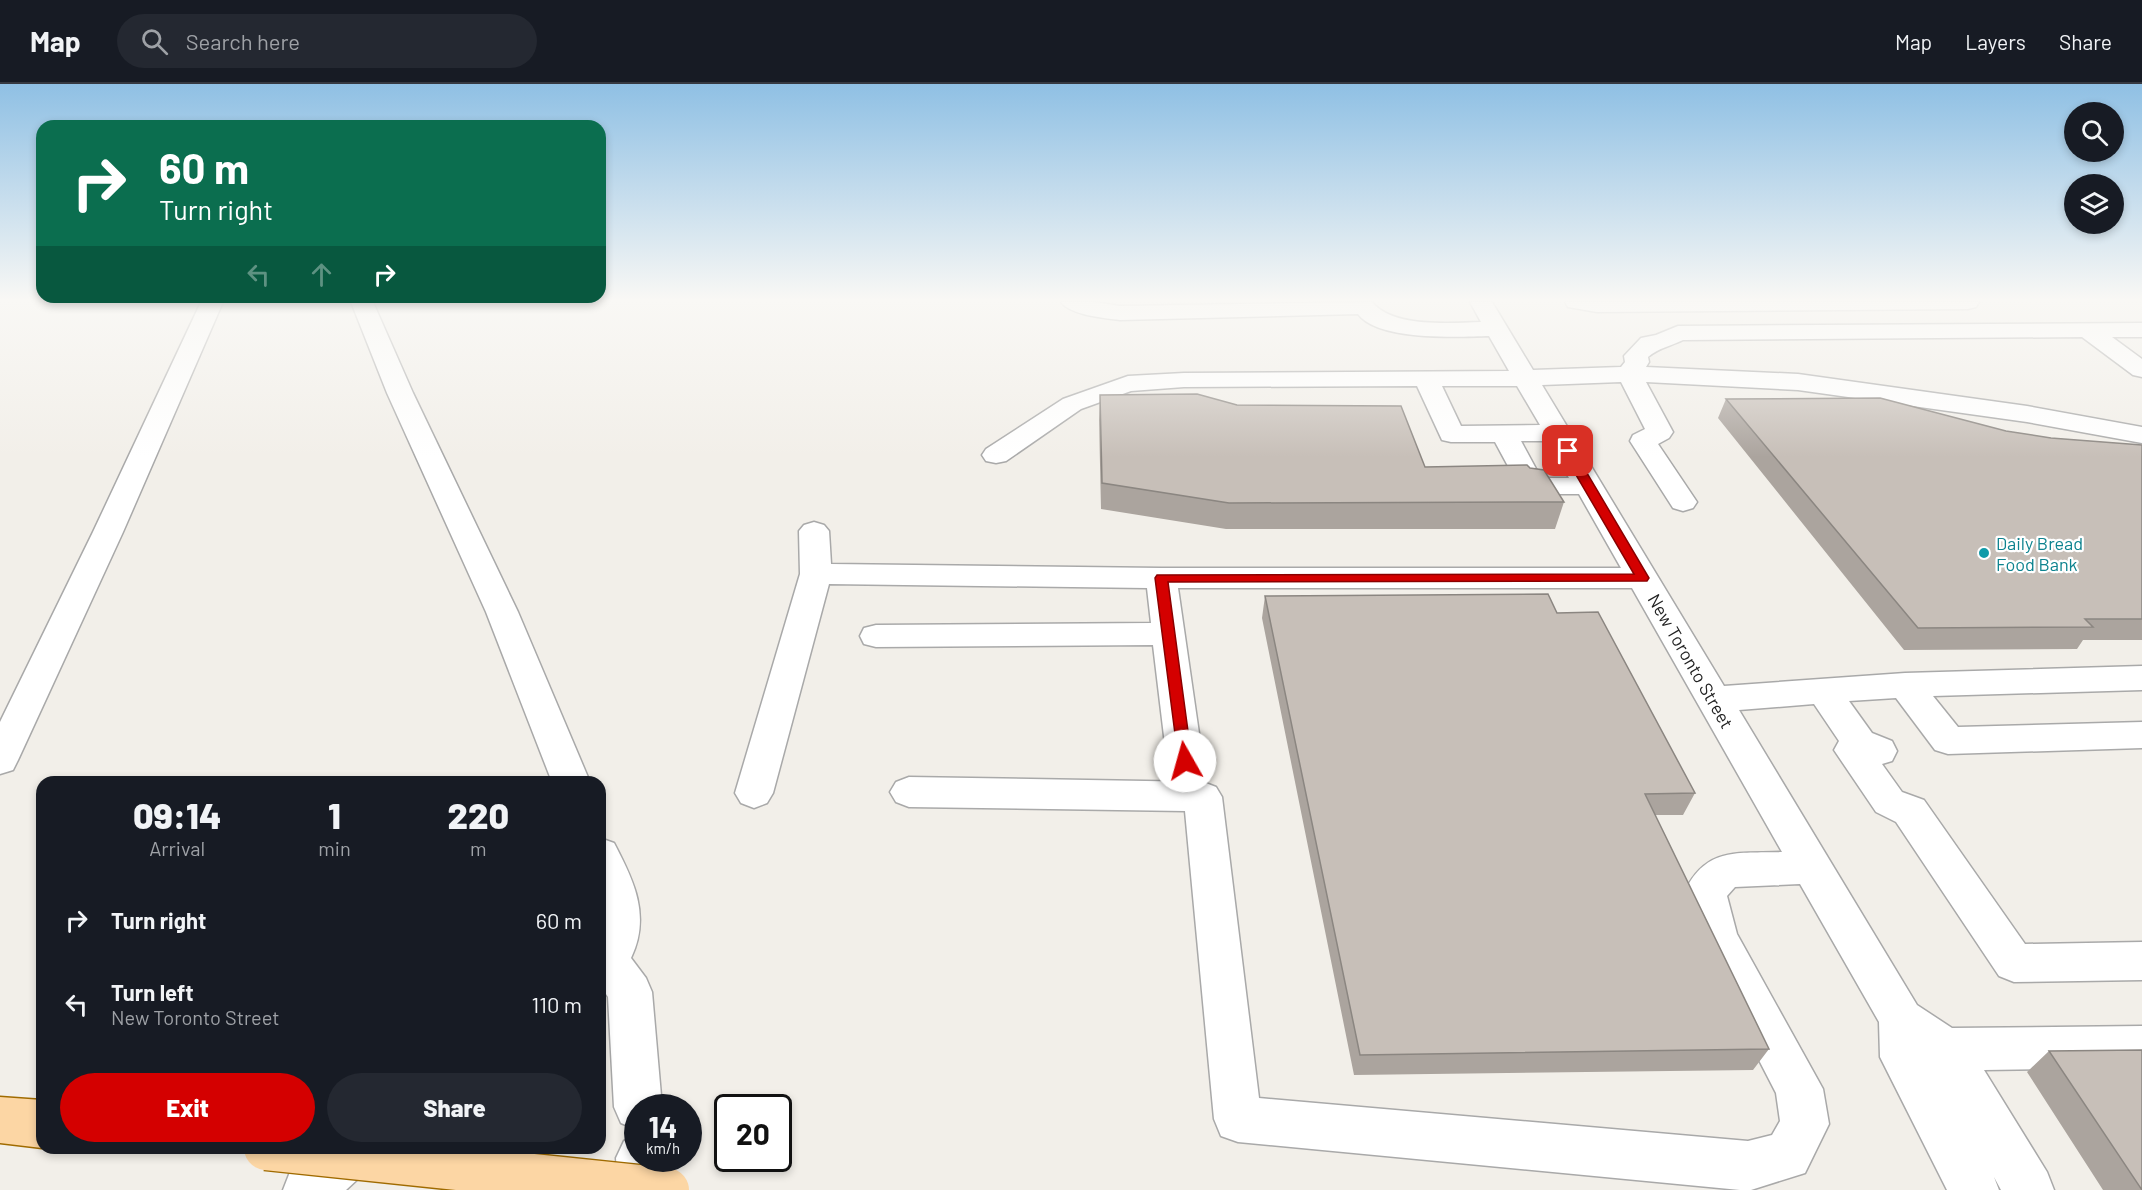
<!DOCTYPE html>
<html lang="en">
<head>
<meta charset="utf-8">
<style>
	:root { --surface:#171b24; --page:#242831; --text:#f1f3f6; --muted:#9ea1a6; --line:#363941; --accent:#d40000 }
	body { margin:0; font-family:Barlow,sans-serif; background:var(--page); color:var(--text); height:100vh; display:flex; flex-direction:column; font-size:22px; white-space:nowrap }
	* { box-sizing:border-box; margin:0 }
	p { font-size:20px; color:var(--muted) }
	.icon { flex:none; width:33px; height:33px; fill:none; stroke:currentColor; stroke-width:2; stroke-linecap:round; stroke-linejoin:round }
	.map { position:relative; flex:1; overflow:hidden }
	.panel { position:absolute; left:36px; top:692px; width:570px; height:378px; display:flex; flex-direction:column; background:var(--surface); border-radius:18px; box-shadow:0 3px 9px #0003 }
	.panel>* { flex:none }
	.guide { position:absolute; left:36px; top:36px; width:570px; height:183px; border-radius:18px; box-shadow:0 3px 9px #0003; background:#0b6e4f; color:#fff; overflow:hidden }
	.tools { position:absolute; left:2064px; top:18px; display:grid; gap:12px }
	.tools a { display:grid; place-items:center; width:60px; height:60px; border-radius:50%; background:var(--surface); box-shadow:0 3px 9px #0003; font-size:30px }
	.speed { position:absolute; left:624px; top:1010px; display:flex; gap:12px; font-size:30px; font-weight:700; text-align:center }
	.speed>* { display:grid; place-content:center; width:78px; height:78px; border-radius:50%; background:var(--surface); box-shadow:0 3px 9px #0003; line-height:1 }
	.speed small { font-size:15px; font-weight:400 }
	.speed .limit { border:3px solid #111; border-radius:9px; background:#fff; color:#111 }
	.pin { position:absolute; display:grid; place-items:center; width:51px; height:51px; color:#fff; margin:-26px; border-radius:12px; box-shadow:0 3px 9px #0006 }
	.me { position:absolute; width:66px; margin:-33px; rotate:353deg; stroke-linejoin:round; filter:drop-shadow(0 0 4px #0008) }
	.turn { display:flex; align-items:center; gap:21px; height:126px; padding:0 24px; font-size:27px }
	.turn .icon { width:78px; height:78px; stroke-width:2.5 }
	.turn b { display:block; font-size:42px; line-height:51px }
	.lanes { display:flex; align-items:center; height:57px; padding:0 24px; background:#0003; justify-content:center; gap:30px; direction:ltr }
	.lanes .off { opacity:.35 }
	.eta { display:flex; justify-content:space-evenly; align-items:center; height:102px; text-align:center }
	.eta b { font-size:36px; font-weight:800; line-height:42px }
	.cta { display:flex; gap:12px; margin-top:auto; padding:12px 24px }
	.cta a { flex:1; height:69px; border-radius:36px; background:var(--accent); color:#fff; font-size:24px; font-weight:800; line-height:69px; text-align:center }
	.cta a+a { background:var(--page); color:var(--text) }
	ul { padding:0; list-style:none }
	li { display:flex; align-items:center; gap:18px; height:84px; padding:0 24px }
	li div { flex:1 }
	li b { display:block; font-size:22px }
	li em { font-style:normal }
	header { display:flex; align-items:center; gap:36px; box-sizing:border-box; height:84px; padding:0 30px; background:var(--surface); border-bottom:2px solid var(--line) }
	header strong { font-size:28px }
	nav { display:flex; gap:33px; margin-inline-start:auto; font-size:21px }
	.search { width:420px; height:54px; background:var(--page); display:flex; align-items:center; gap:15px; box-sizing:border-box; padding:0 21px; border-radius:33px; color:var(--muted); font-size:22px }
	.map>svg:first-child { display:block }
	.lines { fill:none; stroke-linecap:round; stroke-linejoin:round }
	.minor-casing { stroke:#a9a9a9; stroke-width:3 }
	.major-casing { stroke:#a06b00; stroke-width:3 }
	.minor { fill:#fff; fill-rule:evenodd }
	.major { fill:#fcd6a4; fill-rule:evenodd }
	.major-bridge-casing { stroke:#a06b00; stroke-width:47; stroke-linecap:butt }
	.major-bridge { stroke:#fcd6a4; stroke-width:44 }
	.wall { fill:#aba49e }
	.building { fill:#c7bfb8; stroke:#8b8681; stroke-width:1.5 }
	.route { fill:#d40000; stroke:#8a0000; stroke-width:1.5 }
	.culture-dot { fill:#0f9aa8; stroke:#fff; stroke-width:2 }
	.labels { text-anchor:middle; dominant-baseline:central; stroke-width:4.5; stroke-linejoin:round; paint-order:stroke }
	.culture-label { font-size:18px; fill:#0d838f; stroke:#fff; text-anchor:start }
	.street-label { font-size:18px; fill:#222; stroke:#fff }
</style>
</head>
<body>
<header>
<strong>Map</strong>
<div class="search"><svg class="icon" aria-label="search" viewBox="0 0 24 24"><circle cx="10" cy="10" r="6"/><path d="M15 15l6 6"/></svg>Search here</div>
<nav><a>Map</a><a>Layers</a><a>Share</a></nav>
</header>
<div class="map">
<svg width="2142" height="1106" viewBox="0 0 2142 1106">
	<rect width="100%" height="100%" fill="#f2efe9"/>
	<g class="lines">
		<g class="minor-casing">
			<path id="minor" d="M201,218H223L123,448L18,676L13,686L0,690V638L93,448Z
				M351,218H373L413,309L518,528L590,698H552L486,528L387,309Z
				M1061,218H1094L1120,222L1372,218C1393,244 1450,239 1481,238L1470,218H1492L1533,286L1621,283L1625,278L1624,272L1641,254L1656,251L1678,242L2142,239V253H2112L2142,275V293L2133,291L2082,253L1683,256C1671,262 1658,264 1648,273L1649,278L1646,283L1798,290L2027,322L2142,343V359L2027,338L1798,306L1646,298L1673,348L1669,354L1658,360L1697,418L1693,424L1683,427L1673,424L1630,357L1633,351L1645,345L1621,298L1542,301L1724,602L1905,589L2142,582V606L1933,612L1958,643L2142,638V664L1948,670L1935,666L1896,614L1849,617L1872,649L1892,657L1897,667L1892,677L1882,680L1902,708L1924,716L2025,860L2142,858V896L2014,898L1999,892L1896,738L1876,728L1834,666L1839,657L1814,620L1739,626L1917,921L1952,944L2142,942V984L1984,986L2047,1088L2054,1106H2001L1994,1093L1999,1106H1947L1880,973L1879,938L1800,800L1735,803L1727,812L1737,850L1823,1005L1829,1040L1805,1089L1751,1106H1740L1238,1058L1221,1052L1214,1035L1185,727L909,723L896,718L890,708L896,698L909,693L1203,698L1216,703L1222,713L1259,1014L1748,1057L1772,1051L1780,1037L1776,1009L1696,854L1685,807C1707,762 1739,770 1782,768L1632,504H1178L1203,677L1198,687L1185,691L1172,687L1167,677L1153,561L876,563L864,560L860,552L864,544L876,541L1151,539L1147,504L829,500L773,709L767,719L754,724L741,719L735,709L800,490L799,447L804,441L814,438L824,441L829,447L831,480L1161,484H1621L1579,410H1532L1522,408L1495,358H1451L1442,356L1417,302L1184,303L1131,307L1081,325L1006,377L996,379L986,377L982,371L986,365L1063,315L1128,292L1184,289L1509,287L1489,252C1458,253 1378,257 1358,230L1120,236C1104,234 1070,231 1061,218ZM1442,302H1517L1540,341L1461,342ZM1521,357H1549L1569,394H1541Z
				M1565,218H1979L1976,223L1968,225L1597,228L1568,223Z
				M600,754L614,759C634,797 651,832 631,874L646,894L652,908L662,1023H638V1046L621,1039L614,1023L608,913L602,904L600,905Z
				M638,1051V1074H666L668,1106H618L616,1074L624,1057Z
				M319,1064H380L373,1081L346,1106H283L290,1088Z"/>
		</g>
		<g class="major-casing">
			<path id="major" d="M0,1013L42,1016V1064L0,1059Z"/>
		</g>
		<use href="#minor" class="minor"/>
		<use href="#major" class="major"/>
		<g class="major-bridge-casing">
			<path id="major-bridge" d="M266,1064L667,1106"/>
		</g>
		<use href="#major-bridge" class="major-bridge"/>
	</g>
	<path class="wall" d="M1100,311L1425,383L1564,418L1555,445H1226L1101,425L1099,336Z
		M1726,315L2051,354L2142,361V556H2083L2077,565L1904,566L1718,334Z
		M1265,512L1557,529L1695,709L1683,731H1655L1769,965L1753,986L1354,991L1262,534Z
		M2049,967L2142,1106H2103L2027,988Z"/>
	<path class="building" d="M1197,310L1237,321L1401,322L1425,383L1527,381L1530,384L1544,386L1564,418L1229,419L1102,399L1100,311Z
		M1880,314L2006,347L2051,354L2142,361V535H2085L2093,543L1918,544L1726,315Z
		M1548,510L1557,529L1598,528L1695,709L1645,710L1769,965L1360,971L1265,512Z
		M2142,966V1106L2049,967Z"/>
	<linearGradient id="sky" x2="0" y2="1"><stop stop-color="#8fc0e4"/><stop offset="0.58" stop-color="#f9f8f5"/><stop offset="1" stop-color="#f9f8f5" stop-opacity="0"/></linearGradient>
	<rect width="2142" height="373" fill="url(#sky)"/>
	<path class="route" d="M1568,363L1574,367L1649,494L1647,497L1168,498L1192,677L1190,681H1179L1155,494L1157,491L1634,490L1562,367Z"/>
	<circle class="culture-dot" cx="1984" cy="469" r="6"/>
	<g class="labels">
		<g class="culture-label">
			<text x="1996" y="459">Daily Bread<tspan x="1996" dy="21">Food Bank</tspan></text>
		</g>
		<g class="street-label">
			<text transform="translate(1691 577) rotate(60)">New Toronto Street</text>
		</g>
	</g>
</svg>
<div class="tools">
<a><svg class="icon" aria-label="search" viewBox="0 0 24 24"><circle cx="10" cy="10" r="6"/><path d="M15 15l6 6"/></svg></a>
<a><svg class="icon" aria-label="layers" viewBox="0 0 24 24"><path d="M12 4l9 5-9 5-9-5zM3 14l9 5 9-5"/></svg></a>
</div>
<div class="speed"><div>14<small>km/h</small></div><div class="limit">20</div></div>
<div class="pin" style="left:1568px;top:367px;background:#d93025"><svg class="icon" aria-label="arrive" viewBox="0 0 24 24"><path d="M6 21V4h12l-3 4 3 4H6"/></svg></div>
<svg class="me" style="left:1185px;top:677px" viewBox="-20 -20 40 40"><circle r="19" fill="#fff"/><path d="M0-13L10 11 0 6-10 11z" fill="#d40000"/></svg>
<div class="guide">
<div class="turn"><svg class="icon" aria-label="right" viewBox="0 0 24 24"><path d="M7 20v-9h11M14 6l5 5-5 5"/></svg><div><b>60 m</b>Turn right</div></div>
<div class="lanes"><svg class="icon off" aria-label="left" viewBox="0 0 24 24"><path d="M17 20v-9H6M10 6l-5 5 5 5"/></svg><svg class="icon off" aria-label="ahead" viewBox="0 0 24 24"><path d="M12 20V5M6 11l6-6 6 6"/></svg><svg class="icon" aria-label="right" viewBox="0 0 24 24"><path d="M7 20v-9h11M14 6l5 5-5 5"/></svg></div>
</div>
<section class="panel">
<div class="eta">
<div><b>09:14</b><p>Arrival</p></div>
<div><b>1</b><p>min</p></div>
<div><b>220</b><p>m</p></div>
</div>
<ul>
<li><svg class="icon" aria-label="right" viewBox="0 0 24 24"><path d="M7 20v-9h11M14 6l5 5-5 5"/></svg><div><b>Turn right</b></div><em>60 m</em></li>
<li><svg class="icon" aria-label="left" viewBox="0 0 24 24"><path d="M17 20v-9H6M10 6l-5 5 5 5"/></svg><div><b>Turn left</b><p>New Toronto Street</p></div><em>110 m</em></li>
</ul>
<div class="cta"><a>Exit</a><a>Share</a></div>
</section>
</div>
</body>
</html>
